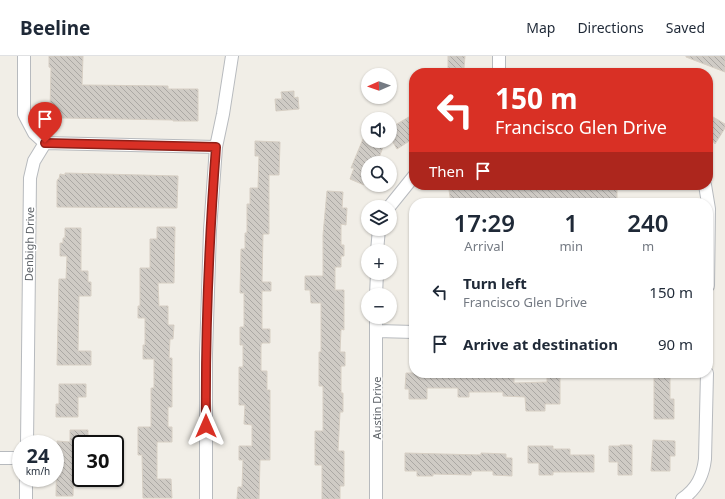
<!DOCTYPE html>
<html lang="en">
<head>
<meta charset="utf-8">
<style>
	:root { --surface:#fff; --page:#f6f6f7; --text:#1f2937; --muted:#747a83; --line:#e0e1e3 }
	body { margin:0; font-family:"Noto Sans",sans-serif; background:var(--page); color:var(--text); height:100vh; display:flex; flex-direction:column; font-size:15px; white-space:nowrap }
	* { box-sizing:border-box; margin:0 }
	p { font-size:13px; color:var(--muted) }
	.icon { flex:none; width:22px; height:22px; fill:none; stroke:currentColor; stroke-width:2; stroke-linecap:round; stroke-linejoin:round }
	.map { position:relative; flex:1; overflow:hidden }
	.drawer { position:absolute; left:409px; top:142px; width:304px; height:180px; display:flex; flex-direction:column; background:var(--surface); border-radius:16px; box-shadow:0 1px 3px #0004 }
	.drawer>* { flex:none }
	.hud { position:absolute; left:409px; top:12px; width:304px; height:122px; border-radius:16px; box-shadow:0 1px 3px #0004; background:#d93025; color:#fff; overflow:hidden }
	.needle { width:26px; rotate:268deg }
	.fabs { position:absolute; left:361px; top:12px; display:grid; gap:8px }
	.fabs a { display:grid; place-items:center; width:36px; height:36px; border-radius:50%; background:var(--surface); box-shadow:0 1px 3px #0004; font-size:20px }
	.speed { position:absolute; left:12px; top:379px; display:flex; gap:8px; font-size:20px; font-weight:700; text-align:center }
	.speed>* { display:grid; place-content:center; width:52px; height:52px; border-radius:50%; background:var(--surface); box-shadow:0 1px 3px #0004; line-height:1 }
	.speed small { font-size:10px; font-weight:400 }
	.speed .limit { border:2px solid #111; border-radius:6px; background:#fff; color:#111 }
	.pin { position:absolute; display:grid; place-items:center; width:34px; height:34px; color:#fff; margin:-41px -17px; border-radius:50% 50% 50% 0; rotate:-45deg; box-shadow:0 0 4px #0007 }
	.pin .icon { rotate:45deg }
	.me { position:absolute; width:44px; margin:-22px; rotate:0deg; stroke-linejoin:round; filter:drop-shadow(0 0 3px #0008) }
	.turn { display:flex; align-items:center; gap:14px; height:84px; padding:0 20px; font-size:18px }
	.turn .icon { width:52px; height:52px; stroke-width:2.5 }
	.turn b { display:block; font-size:28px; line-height:34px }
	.then { display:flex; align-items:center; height:38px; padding:0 20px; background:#0003; gap:8px; font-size:15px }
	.eta { display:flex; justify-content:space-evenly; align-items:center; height:68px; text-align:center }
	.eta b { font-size:24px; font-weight:600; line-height:28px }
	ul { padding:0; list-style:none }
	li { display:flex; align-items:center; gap:12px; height:52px; padding:0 20px }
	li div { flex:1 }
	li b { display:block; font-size:15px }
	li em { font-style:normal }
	header { display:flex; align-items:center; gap:24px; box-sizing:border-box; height:56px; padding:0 20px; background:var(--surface); border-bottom:1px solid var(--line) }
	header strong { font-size:19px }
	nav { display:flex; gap:22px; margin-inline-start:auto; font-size:14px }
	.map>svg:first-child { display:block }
	.building { fill:url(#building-back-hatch); stroke:#d7cfc4 }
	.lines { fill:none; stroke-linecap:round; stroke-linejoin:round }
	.street-casing { stroke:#b7babe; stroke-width:14 }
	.street { stroke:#fff; stroke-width:12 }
	.route-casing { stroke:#8d1f18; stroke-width:10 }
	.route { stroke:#d93025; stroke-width:7 }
	.labels { text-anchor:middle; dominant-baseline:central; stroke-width:3; stroke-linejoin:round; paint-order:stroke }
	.street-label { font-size:11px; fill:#5e6368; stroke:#fff }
</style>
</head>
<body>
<header>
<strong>Beeline</strong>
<nav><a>Map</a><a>Directions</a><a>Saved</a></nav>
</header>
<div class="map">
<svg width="725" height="443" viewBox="0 0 725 443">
	<defs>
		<pattern id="building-back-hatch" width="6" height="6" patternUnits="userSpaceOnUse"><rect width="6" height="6" fill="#cfcbc5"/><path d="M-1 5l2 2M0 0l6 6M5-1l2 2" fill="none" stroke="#aba8a4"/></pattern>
	</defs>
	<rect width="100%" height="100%" fill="#f1eee7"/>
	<path class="building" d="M49,0H83L82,29L168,30V33H198V65H173V64L62,62L61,61H56V54H50L51,12L49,11Z
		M448,0H465L464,12H448Z
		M686,0H725V16L686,1Z
		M294,35V42L298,41L299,53L276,55L275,43H282L281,36Z
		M414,58V82L397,93L390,81V72Z
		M708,58L725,68V72L715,88L708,78Z
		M363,83L383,91L377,107H368V118L364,129L350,123L354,112H351Z
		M255,85L280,86L279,119H269V178H263L262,226H271V235H262V273H270V287H262L261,289V315H267V334H270V404H260L259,443H237L238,431H242L243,404H239V390H252V369L244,368L245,349H239V311H243V289H240V271H244V237H240L241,193H245V177H247V148H250V132H258L259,100H255Z
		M65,117L178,120L177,152L57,151V125L58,123H59L60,118L65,119Z
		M471,129L472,134L495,129H508V131L541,132V129H601V133H617V147H451L449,134Z
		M327,135L343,136L342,152H347L346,169L341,168V189H344V200H341V211H335V234H344V274L341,273L340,296H345V310H341V337H343V356H340L338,395H344V430H340V443H322V409H315V375H323V330H319V296H321V247H311L310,234H305V220H323V179Z
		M157,171H175L174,227H158L159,250H168V269H174L173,283H170L169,302H172V351H168V371H172V386H157V423H171L172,442H143L142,399H138V371H151V332H154V303H143V289H145V262H138V250H140V212H150V183H157Z
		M65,172H81V215H88V226H91V240H79L78,295H91V309H57L59,223H66L67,200H60V187H63V182H65Z
		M406,317H514V327L547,326V317H560V348H545V355H526L525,341L503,340V336H469V341H458V332H427V343H409V333H405Z
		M654,317H670V343H674V363H654Z
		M59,328H86V341H78V361H56V348H59Z
		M70,374H88V388H81V399H74L73,440H56L57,385L70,386Z
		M653,384L675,385V400H670V415H651Z
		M620,389H632V419H618V406H609V390H620Z
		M528,390H553V393H570V399H594V416H553V419H539V407H528Z
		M405,397L481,399V397L506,398V402H512V420L493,419V415H472L471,419L433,418V420H417V415H405Z"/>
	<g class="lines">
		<g class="street-casing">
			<path id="street" d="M24,0V58L34,77L45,87L34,105L30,122L27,388
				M499,17V0
				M45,87L216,91
				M705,129L709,153L708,230
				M389,151L414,120
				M377,195L379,173
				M376,239L377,217
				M377,275L414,276
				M0,402H21
				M26,443V422
				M206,443V298L210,174L216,91L223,58L232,0
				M376,443V261
				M682,443C697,433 703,420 705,403L707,317"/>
		</g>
		<use href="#street" class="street"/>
	</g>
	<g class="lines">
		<g class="route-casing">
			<path id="route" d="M45,87L216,91C209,184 205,277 206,370"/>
		</g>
		<use href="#route" class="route"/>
	</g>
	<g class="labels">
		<g class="street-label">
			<text transform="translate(29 188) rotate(-89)">Denbigh Drive</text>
			<text transform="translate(376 352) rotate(-90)">Austin Drive</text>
		</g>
	</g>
</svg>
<div class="fabs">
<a><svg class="needle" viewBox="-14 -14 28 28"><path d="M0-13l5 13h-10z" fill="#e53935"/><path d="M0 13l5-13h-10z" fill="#747a83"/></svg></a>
<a><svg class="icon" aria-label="sound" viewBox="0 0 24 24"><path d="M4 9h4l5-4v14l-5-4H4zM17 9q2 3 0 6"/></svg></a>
<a><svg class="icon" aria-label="search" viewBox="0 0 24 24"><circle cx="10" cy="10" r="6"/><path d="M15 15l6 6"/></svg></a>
<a><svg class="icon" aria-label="layers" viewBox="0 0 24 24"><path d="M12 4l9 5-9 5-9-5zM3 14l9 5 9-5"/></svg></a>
<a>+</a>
<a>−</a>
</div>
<div class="speed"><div>24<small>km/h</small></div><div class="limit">30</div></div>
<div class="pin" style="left:45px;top:87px;background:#d93025"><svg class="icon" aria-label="arrive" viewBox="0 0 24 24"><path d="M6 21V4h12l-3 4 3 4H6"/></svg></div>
<svg class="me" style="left:206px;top:370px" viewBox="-20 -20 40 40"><path d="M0-17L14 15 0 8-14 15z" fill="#d93025" stroke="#fff" stroke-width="4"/></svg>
<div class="hud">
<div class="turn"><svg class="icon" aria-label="left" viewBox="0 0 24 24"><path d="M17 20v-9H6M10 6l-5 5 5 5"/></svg><div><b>150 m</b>Francisco Glen Drive</div></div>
<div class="then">Then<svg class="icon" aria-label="arrive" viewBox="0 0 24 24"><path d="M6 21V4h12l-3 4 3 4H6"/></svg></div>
</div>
<section class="drawer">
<div class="eta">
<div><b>17:29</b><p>Arrival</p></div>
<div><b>1</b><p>min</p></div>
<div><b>240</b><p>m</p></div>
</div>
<ul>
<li><svg class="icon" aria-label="left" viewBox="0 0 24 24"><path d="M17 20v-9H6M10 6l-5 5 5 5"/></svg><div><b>Turn left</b><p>Francisco Glen Drive</p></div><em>150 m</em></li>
<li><svg class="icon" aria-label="arrive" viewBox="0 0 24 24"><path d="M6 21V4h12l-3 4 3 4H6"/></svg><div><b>Arrive at destination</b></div><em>90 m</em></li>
</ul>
</section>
</div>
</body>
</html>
